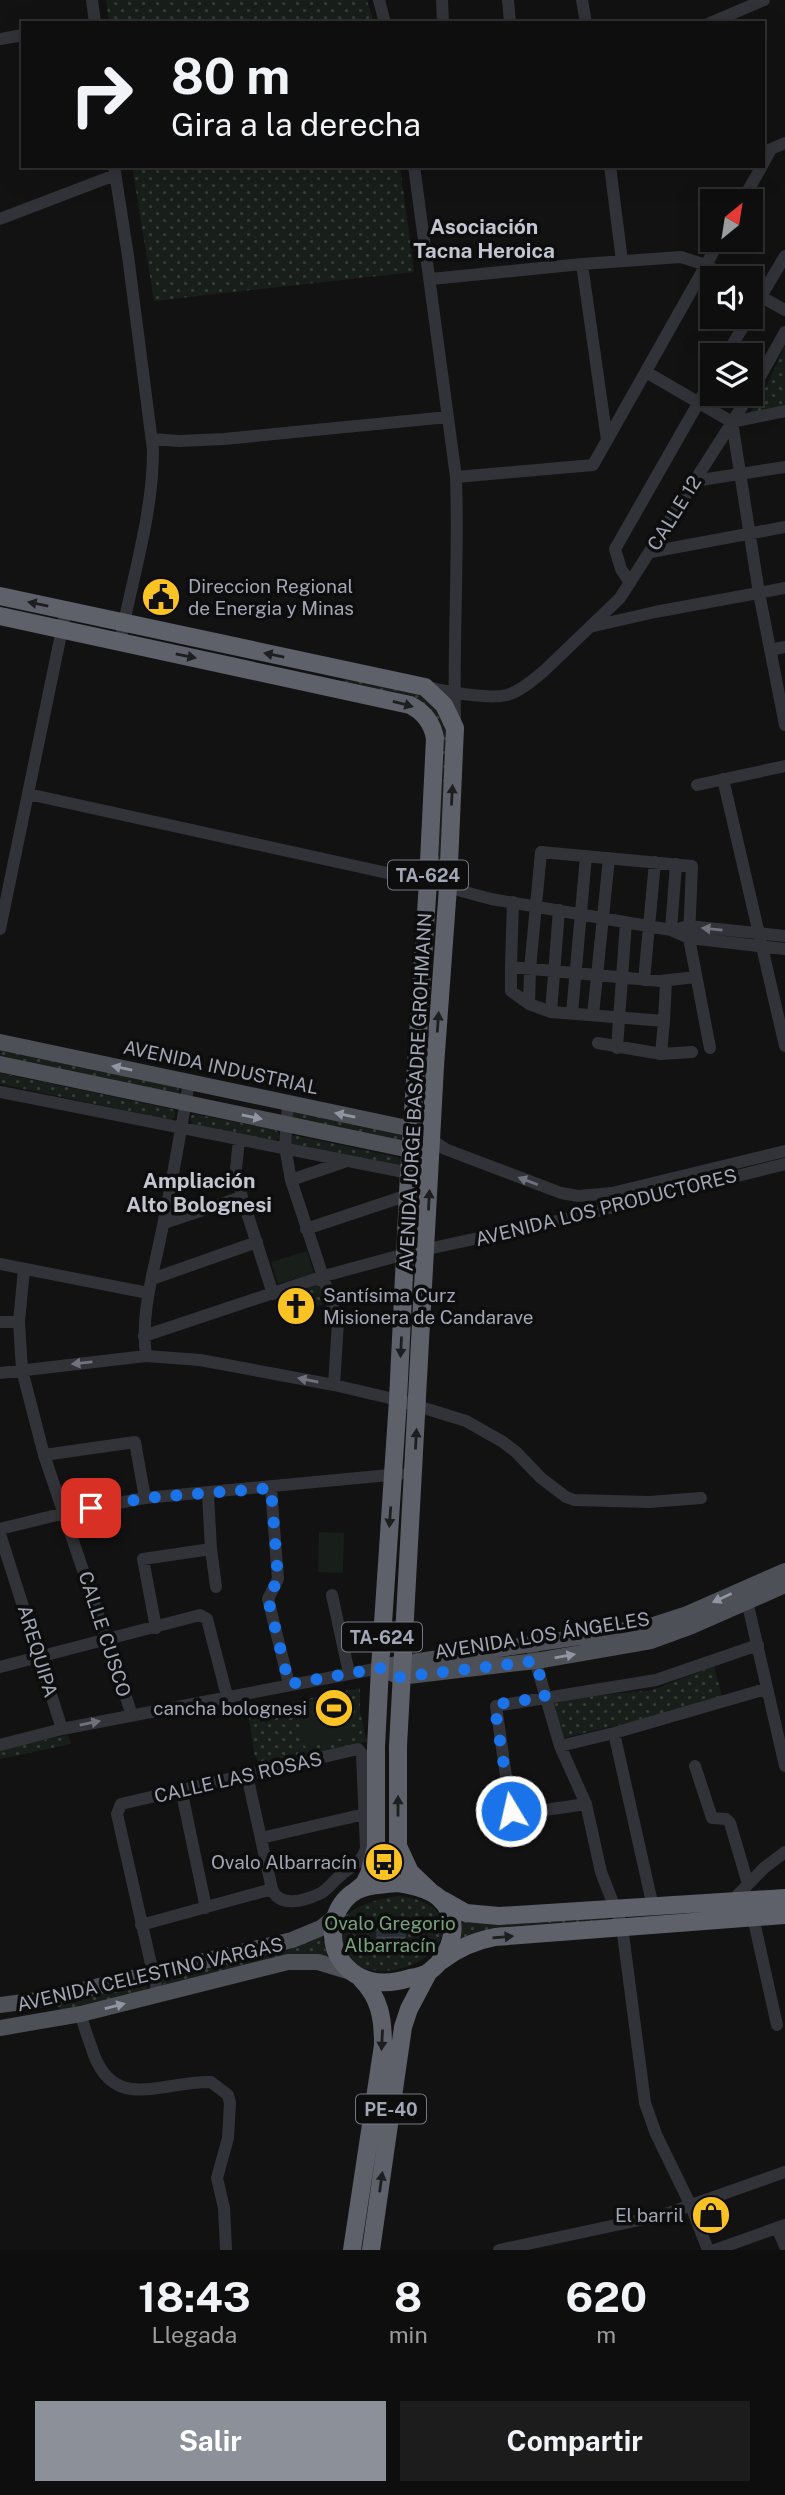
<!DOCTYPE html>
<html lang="es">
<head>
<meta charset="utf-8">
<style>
	:root { --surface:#0e0e0e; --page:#1c1c1c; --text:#f1f3f6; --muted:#9b9c9e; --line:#2e2e2e; --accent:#8c9099 }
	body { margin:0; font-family:"Public Sans",sans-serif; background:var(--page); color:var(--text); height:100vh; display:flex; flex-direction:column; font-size:26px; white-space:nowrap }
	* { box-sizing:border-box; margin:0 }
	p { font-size:23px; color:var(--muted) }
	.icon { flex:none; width:38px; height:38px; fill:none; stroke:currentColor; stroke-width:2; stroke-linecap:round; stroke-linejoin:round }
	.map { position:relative; height:2250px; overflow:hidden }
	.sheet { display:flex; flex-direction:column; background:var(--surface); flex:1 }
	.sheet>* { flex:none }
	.banner { position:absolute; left:21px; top:21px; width:744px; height:147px; border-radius:0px; box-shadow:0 7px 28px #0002,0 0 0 2px var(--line); background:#0e0e0e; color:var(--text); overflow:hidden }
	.needle { width:46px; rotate:30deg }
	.tools { position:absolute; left:700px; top:189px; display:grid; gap:14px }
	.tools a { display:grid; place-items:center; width:63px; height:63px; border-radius:0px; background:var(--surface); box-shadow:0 7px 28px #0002,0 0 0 2px var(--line); font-size:35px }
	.pin { position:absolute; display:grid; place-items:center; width:60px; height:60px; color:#fff; margin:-30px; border-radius:14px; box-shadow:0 4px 10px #0006 }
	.me { position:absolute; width:77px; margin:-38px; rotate:351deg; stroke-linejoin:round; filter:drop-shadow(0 0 5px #0008) }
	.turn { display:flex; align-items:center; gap:24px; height:147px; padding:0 35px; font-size:32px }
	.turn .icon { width:91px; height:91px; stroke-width:2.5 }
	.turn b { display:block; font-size:49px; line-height:60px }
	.eta { display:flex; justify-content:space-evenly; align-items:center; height:119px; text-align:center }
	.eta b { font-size:42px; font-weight:700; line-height:49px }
	.cta { display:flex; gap:14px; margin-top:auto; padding:14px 35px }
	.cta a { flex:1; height:80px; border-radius:0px; background:var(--accent); color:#fff; font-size:28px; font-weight:700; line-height:80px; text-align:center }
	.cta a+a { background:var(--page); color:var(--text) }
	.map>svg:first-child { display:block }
	.grass { fill:url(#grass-dots) }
	.garden { fill:#181e19 }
	.water { fill:url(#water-rules) }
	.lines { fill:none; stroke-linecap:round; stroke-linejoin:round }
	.minor { stroke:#323338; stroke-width:12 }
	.major { stroke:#4e5058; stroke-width:16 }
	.highway { stroke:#5e606a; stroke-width:18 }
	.oneway { fill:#1d1e20 }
	.oneway2 { fill:#70727d }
	.oneway3 { fill:#9195a2 }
	.route { stroke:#1a73e8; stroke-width:12; stroke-dasharray:0 21.6 }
	.labels { text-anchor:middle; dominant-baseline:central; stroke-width:7; stroke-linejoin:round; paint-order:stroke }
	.shield { fill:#0d0d0e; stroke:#757883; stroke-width:2 }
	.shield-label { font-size:18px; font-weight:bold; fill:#a2a6b5 }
	.street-label { font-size:19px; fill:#a2a6b5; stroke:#0d0d0e }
	.poi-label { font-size:19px; fill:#a2a6b5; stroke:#0d0d0e; text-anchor:end }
	.park-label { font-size:19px; fill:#78a17d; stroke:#0d0d0e }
	.neighbourhood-label { font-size:21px; font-weight:bold; fill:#c3c6d0; stroke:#0d0d0e }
</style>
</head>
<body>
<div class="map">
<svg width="785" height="2250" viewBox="0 0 785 2250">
	<defs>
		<pattern id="grass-dots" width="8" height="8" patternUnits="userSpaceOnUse" patternTransform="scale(1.75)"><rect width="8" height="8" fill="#181e19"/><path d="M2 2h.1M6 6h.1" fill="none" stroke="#363c38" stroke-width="1.8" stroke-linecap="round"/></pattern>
		<pattern id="water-rules" width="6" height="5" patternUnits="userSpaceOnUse" patternTransform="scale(1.75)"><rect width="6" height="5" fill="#272f37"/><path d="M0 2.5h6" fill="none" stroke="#434a52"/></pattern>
	</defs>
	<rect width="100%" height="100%" fill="#121213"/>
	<path class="grass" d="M106,0H367L374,23H109Z
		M132,166H400L414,272L154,301Z
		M785,345V409L749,415L766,387Z
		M346,677L415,692L435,705L447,724L442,873L440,876H435L438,725L341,684Z
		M0,1047L175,1085L179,1089V1094L0,1058Z
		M0,1073L172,1109L175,1111V1117L171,1120L0,1084Z
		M295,1110L402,1135V1140L398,1142L292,1120L291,1113Z
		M194,1114L276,1130L279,1133V1138L275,1141L195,1125L191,1122V1116Z
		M293,1135L397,1157L400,1159V1165L396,1167L290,1143Z
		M320,1282L328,1303L305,1309L303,1304L298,1300L283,1303L276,1296Z
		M714,1666L722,1696L635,1721L563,1738L551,1700L652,1690Z
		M360,1688V1712L367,1742L260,1766L254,1753L248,1711Z
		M68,1735L71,1744L0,1759V1749Z
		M399,1896C493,1907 420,1999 348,1962C345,1953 337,1939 338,1930C341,1907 381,1898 399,1896Z
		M605,1918V1921L458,1943L456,1919L481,1923Z
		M322,1931L323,1942L328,1956L307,1955L162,1985L160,1979Z
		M146,1981L147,1990L63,2010L56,2006V2003Z"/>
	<path class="garden" d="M307,1251L314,1273L278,1284L271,1262Z
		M319,1532L344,1533L343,1573L318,1572Z
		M345,1694L354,1736L331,1741L322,1699Z
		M320,1700L329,1742L305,1747L296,1705Z"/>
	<path class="water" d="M376 1934a15 15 0 1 1 30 0a15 15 0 1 1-30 0Z"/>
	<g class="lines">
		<path class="minor" d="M92,0L95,23
			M379,0L385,23
			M442,0L443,23
			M508,0L510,23
			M582,0L586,23
			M710,23L764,0
			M0,39L23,35
			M763,164L771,149L785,143
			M114,166L128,256L153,450C153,515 132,579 120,642
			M414,166L456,477C459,558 453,640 455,721
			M610,166L622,261
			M742,201L762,166
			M0,219L115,175
			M582,264L607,440
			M431,279L582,264L681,257L706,265L729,278
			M751,291L785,310
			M751,313L785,256
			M726,355L749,317
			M646,372L732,422L785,411
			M751,393L785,332
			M732,422L759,593L785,725
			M152,439L179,441L224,439L448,417
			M456,477L593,465L720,240
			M694,481L785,467
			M651,552L785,527
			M630,583L621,569L615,549L712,379
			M594,626L655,612L785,588
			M770,650L785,647
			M425,687C448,691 486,700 507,695C521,691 534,679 544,671L620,598L750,394
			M723,779L785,1046
			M697,785L785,766
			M28,794L428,882L491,899L671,930L689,938L785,949
			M513,902L511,967L660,981L696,977
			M681,928L688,926L785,936
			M0,929L66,610
			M671,930L676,864
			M511,967V991L529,1004
			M644,980L655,862
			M551,1012L559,910
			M572,1013L586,856
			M593,1015L609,858
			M664,1021L666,981
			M598,1043L661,1054L692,1052
			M617,1048L626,922
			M661,1054L664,1021L551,1012L529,1004L530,969L541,852L692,866L689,938L710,1048
			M0,1092L409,1173
			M288,1103L285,1147L291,1180L338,1322L334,1385
			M239,1139L236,1169L242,1197L273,1294
			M431,1139L445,1149L561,1193L578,1196L612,1193L785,1151
			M291,1180L344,1162
			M164,1223L242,1197
			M306,1229L408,1195
			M0,1264L148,1293
			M24,1269L19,1322L22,1370L44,1455L132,1715
			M152,1279L257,1242
			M0,1322H19
			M144,1336L324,1276L405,1254L566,1219L785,1164
			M146,1356C140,1311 155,1268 163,1225C173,1177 181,1130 189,1082
			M0,1373L146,1356L200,1360L334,1385L398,1400L466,1421L503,1442L516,1452L541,1478L566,1497L574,1500L649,1502L701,1498
			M44,1455L135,1442L145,1498
			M271,1488L278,1579L268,1599L289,1684
			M208,1494L211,1549L216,1587
			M0,1529L65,1513L145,1498L400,1474
			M0,1534L62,1729
			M332,1595L349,1673
			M747,1601L785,1766
			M156,1628L143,1559L211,1549
			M531,1646L560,1746L586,1804L601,1872L622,1926L645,2103L656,2134L691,2206L708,2250
			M0,1667L200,1615L207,1619L227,1696
			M614,1733L653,1907
			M0,1745L62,1729L380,1668
			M560,1746L614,1733L766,1689
			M695,1766L712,1818L726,1819L730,1823L748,1884
			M181,1789L206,1908
			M586,1804L518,1814L511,1811L496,1706L656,1680L758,1645
			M261,1838L365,1814
			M732,1901L764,1868L785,1852
			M753,1917L777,2025
			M141,1925L272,1889
			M158,1995L117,1814L121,1804L358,1749L362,1754L366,1849C361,1864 351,1866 340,1876C333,1881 328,1890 319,1894C304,1901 279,1908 272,1889L247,1775
			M81,2014C83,2025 87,2035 91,2046C111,2115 160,2081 211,2082L228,2095L230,2103L228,2138L217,2178L224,2208L226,2250
			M777,2228L785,2246
			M499,2250L663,2215L785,2172
			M715,2250L785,2225"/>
		<path class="major" d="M0,1042L412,1129L431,1139
			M0,1064L410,1150H431
			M392,1665L647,1627L687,1614L785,1571
			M380,1668L400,1677L536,1661L651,1641L692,1626L785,1585
			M0,2005L45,1999L292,1940L321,1928L336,1916
			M0,2028L81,2014L288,1962H318L351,1972"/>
		<path class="highway" d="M0,596L425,687L444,705L455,728L448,887L435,1066L398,1746V1846L410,1872L430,1891
			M0,616L410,705C424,712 432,722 435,738L428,882L409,1173L398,1400L380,1668L376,1747V1847L369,1874L364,1884L353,1893
			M398,1883C411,1885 427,1888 438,1897C463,1918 453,1953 430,1971C425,1975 417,1977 410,1978C385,1986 359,1984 342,1962C327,1942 331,1910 351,1894C363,1885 384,1884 398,1883Z
			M443,1900L466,1913L499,1916L785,1898
			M441,1961C458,1948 474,1941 495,1937L785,1915
			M352,2250L383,2045C383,2018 380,1998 361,1979
			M371,2250L403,2027L409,2009L428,1973"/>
	</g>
	<defs><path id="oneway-solid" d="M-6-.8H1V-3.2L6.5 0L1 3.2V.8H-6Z" transform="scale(1.75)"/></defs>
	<g class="oneway">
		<use href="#oneway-solid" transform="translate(38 604) rotate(-168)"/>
		<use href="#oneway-solid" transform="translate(274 655) rotate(-168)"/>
		<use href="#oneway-solid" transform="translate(186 656) rotate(12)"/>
		<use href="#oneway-solid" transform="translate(403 704) rotate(15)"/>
		<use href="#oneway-solid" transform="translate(452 795) rotate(-87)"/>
		<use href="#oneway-solid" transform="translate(438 1022) rotate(-86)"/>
		<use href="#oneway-solid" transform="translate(429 1200) rotate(-87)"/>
		<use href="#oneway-solid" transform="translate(401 1347) rotate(93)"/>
		<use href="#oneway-solid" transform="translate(416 1439) rotate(-87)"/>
		<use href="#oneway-solid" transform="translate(390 1517) rotate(94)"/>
		<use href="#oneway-solid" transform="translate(398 1806) rotate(-90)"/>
		<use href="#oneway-solid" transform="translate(503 1937) rotate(-5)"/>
		<use href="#oneway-solid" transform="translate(382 2040) rotate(93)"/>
		<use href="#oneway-solid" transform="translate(381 2182) rotate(-82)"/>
	</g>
	<g class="oneway2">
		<use href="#oneway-solid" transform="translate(712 929) rotate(-174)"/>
		<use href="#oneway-solid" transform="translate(528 1181) rotate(-159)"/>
		<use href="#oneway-solid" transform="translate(82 1363) rotate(174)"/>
		<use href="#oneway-solid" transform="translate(308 1380) rotate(-169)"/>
		<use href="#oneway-solid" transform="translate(90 1723) rotate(-11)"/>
	</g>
	<g class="oneway3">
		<use href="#oneway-solid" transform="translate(122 1068) rotate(-168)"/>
		<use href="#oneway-solid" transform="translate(345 1115) rotate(-168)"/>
		<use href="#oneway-solid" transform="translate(252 1117) rotate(12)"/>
		<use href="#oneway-solid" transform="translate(722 1598) rotate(155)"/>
		<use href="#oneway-solid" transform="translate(565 1656) rotate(-10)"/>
		<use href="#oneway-solid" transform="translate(115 2006) rotate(-14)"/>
	</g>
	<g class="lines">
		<path class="route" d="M91,1508L145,1498L271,1488L278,1579L268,1599L289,1684L380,1668L400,1677L536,1661L545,1697L498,1704L495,1709L511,1811"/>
	</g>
	<defs>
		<g id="civic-disc" transform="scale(2.0125)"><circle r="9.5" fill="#fac223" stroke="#0d0d0e"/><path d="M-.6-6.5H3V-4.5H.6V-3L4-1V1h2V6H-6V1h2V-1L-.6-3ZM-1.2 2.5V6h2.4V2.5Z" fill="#111"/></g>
		<g id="church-disc" transform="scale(2.0125)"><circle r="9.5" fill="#fac223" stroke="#0d0d0e"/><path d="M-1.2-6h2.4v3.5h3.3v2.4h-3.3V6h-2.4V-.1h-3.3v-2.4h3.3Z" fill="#111"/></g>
		<g id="stadium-disc" transform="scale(2.0125)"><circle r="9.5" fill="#fac223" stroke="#0d0d0e"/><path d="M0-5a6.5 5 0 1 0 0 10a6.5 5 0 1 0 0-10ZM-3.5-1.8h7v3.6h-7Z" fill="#111"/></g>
		<g id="bus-disc" transform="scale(2.0125)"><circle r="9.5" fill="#fac223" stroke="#0d0d0e"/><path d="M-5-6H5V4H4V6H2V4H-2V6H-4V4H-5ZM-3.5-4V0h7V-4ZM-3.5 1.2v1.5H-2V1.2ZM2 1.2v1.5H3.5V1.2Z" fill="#111"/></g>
		<g id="shop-disc" transform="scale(2.0125)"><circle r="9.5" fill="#fac223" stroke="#0d0d0e"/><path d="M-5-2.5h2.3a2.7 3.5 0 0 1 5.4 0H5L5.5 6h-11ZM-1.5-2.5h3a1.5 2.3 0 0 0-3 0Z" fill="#111"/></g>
	</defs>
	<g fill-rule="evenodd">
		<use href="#civic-disc" x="161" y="597"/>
		<use href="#church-disc" x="296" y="1306"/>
		<use href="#stadium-disc" x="334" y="1708"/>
		<use href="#bus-disc" x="384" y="1862"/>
		<use href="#shop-disc" x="711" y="2215"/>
	</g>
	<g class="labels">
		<g class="shield">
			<rect x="388" y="860.5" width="80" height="29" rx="5"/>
			<rect x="342" y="1622.5" width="80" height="29" rx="5"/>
			<rect x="356" y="2094.5" width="70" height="29" rx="5"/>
		</g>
		<g class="shield-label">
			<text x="428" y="875">TA-624</text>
			<text x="382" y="1637">TA-624</text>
			<text x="391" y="2109">PE-40</text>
		</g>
		<g class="street-label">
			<text transform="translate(674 513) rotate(-58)">CALLE 12</text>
			<text transform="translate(221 1067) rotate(12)">AVENIDA INDUSTRIAL</text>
			<text transform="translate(415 1092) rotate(-87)">AVENIDA JORGE BASADRE GROHMANN</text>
			<text transform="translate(606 1207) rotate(-14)">AVENIDA LOS PRODUCTORES</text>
			<text transform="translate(105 1634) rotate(72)">CALLE CUSCO</text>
			<text transform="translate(542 1635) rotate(-9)">AVENIDA LOS ÁNGELES</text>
			<text transform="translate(38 1651) rotate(73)">AREQUIPA</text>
			<text transform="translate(238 1777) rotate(-13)">CALLE LAS ROSAS</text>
			<text transform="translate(150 1974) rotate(-13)">AVENIDA CELESTINO VARGAS</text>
		</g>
		<g class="poi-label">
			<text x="188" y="586" text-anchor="start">Direccion Regional<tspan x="188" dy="22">de Energia y Minas</tspan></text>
			<text x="323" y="1295" text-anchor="start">Santísima Curz<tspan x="323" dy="22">Misionera de Candarave</tspan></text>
			<text x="307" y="1708">cancha bolognesi</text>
			<text x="357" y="1862">Ovalo Albarracín</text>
			<text x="684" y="2215">El barril</text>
		</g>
		<g class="park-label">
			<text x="390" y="1923">Ovalo Gregorio<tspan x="390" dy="22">Albarracín</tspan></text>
		</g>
		<g class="neighbourhood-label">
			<text x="484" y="226">Asociación<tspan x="484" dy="24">Tacna Heroica</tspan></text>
			<text x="199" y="1180">Ampliación<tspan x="199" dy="24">Alto Bolognesi</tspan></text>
		</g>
	</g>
</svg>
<div class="tools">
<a><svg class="needle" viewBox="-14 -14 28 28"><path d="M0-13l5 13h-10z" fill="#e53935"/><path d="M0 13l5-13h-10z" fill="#9b9c9e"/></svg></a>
<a><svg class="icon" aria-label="sound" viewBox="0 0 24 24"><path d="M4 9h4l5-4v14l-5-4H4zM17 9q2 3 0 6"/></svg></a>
<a><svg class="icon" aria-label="layers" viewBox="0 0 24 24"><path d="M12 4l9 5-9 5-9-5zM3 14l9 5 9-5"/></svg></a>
</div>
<div class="pin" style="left:91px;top:1508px;background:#d93025"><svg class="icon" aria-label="arrive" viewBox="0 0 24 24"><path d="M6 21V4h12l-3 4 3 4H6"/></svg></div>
<svg class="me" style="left:511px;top:1811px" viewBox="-20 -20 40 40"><circle r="17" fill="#1a73e8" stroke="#fff" stroke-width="3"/><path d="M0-11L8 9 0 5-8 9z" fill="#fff"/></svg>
<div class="banner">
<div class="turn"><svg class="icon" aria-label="right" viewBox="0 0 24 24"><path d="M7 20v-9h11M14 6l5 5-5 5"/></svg><div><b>80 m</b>Gira a la derecha</div></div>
</div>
</div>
<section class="sheet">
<div class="eta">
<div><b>18:43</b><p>Llegada</p></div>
<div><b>8</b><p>min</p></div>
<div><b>620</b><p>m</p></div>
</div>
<div class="cta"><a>Salir</a><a>Compartir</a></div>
</section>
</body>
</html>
